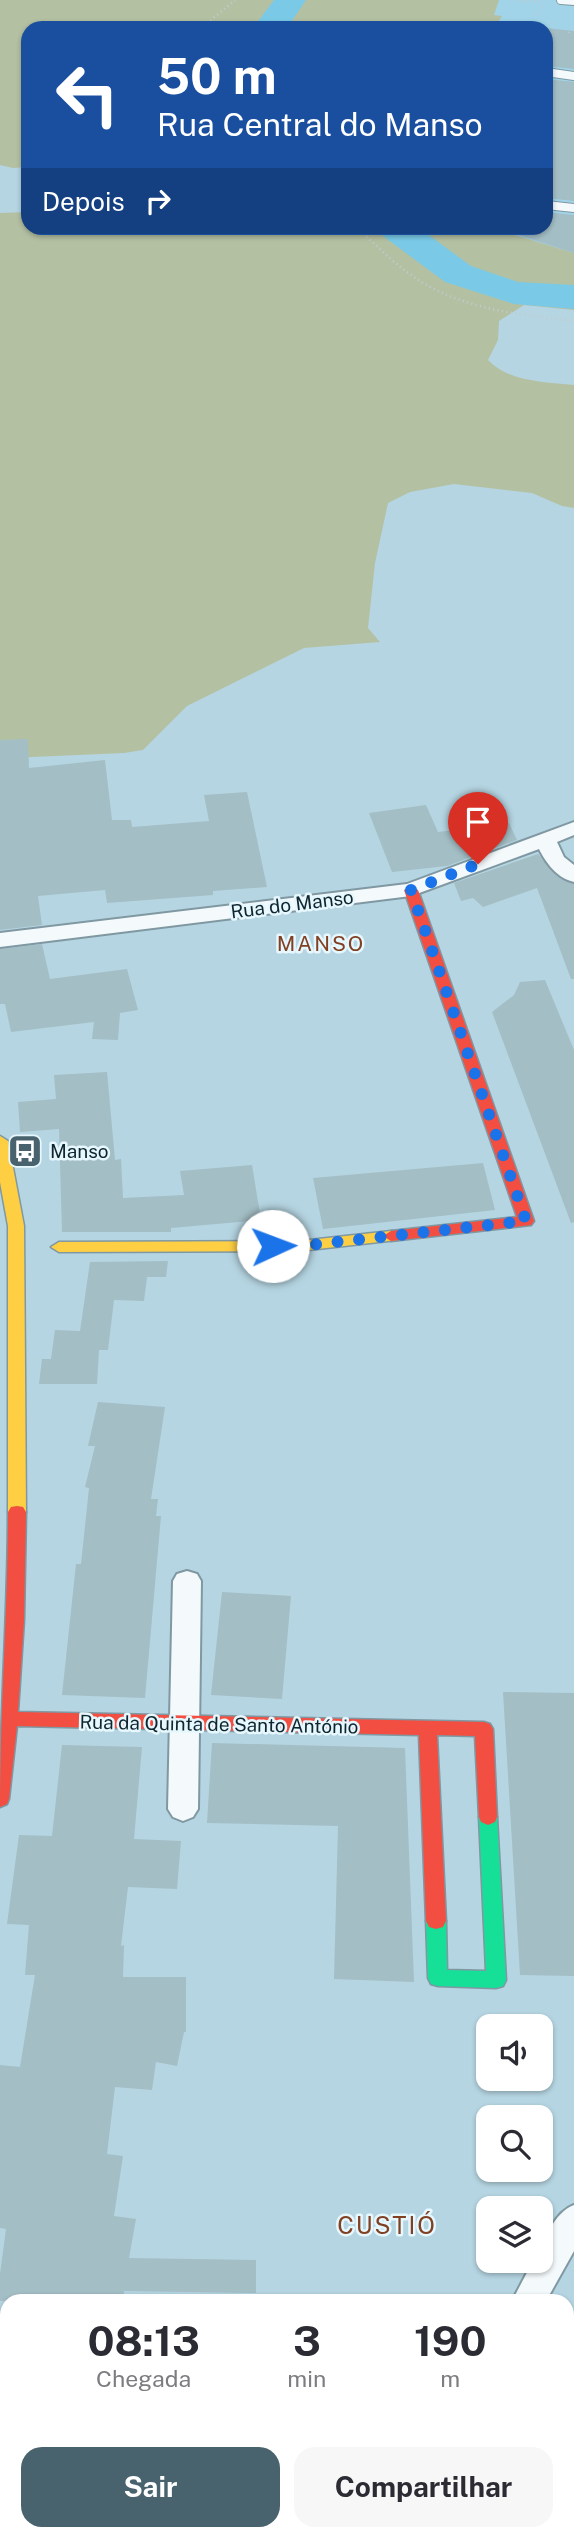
<!DOCTYPE html>
<html lang="pt">
<head>
<meta charset="utf-8">
<style>
	:root { --surface:#fff; --page:#f7f7f7; --text:#2b2b33; --muted:#7c7c81; --accent:#49636e }
	body { margin:0; font-family:"Public Sans",sans-serif; background:var(--page); color:var(--text); height:100vh; display:flex; flex-direction:column; font-size:26px; white-space:nowrap }
	* { box-sizing:border-box; margin:0 }
	p { font-size:23px; color:var(--muted) }
	.icon { flex:none; width:38px; height:38px; fill:none; stroke:currentColor; stroke-width:2; stroke-linecap:round; stroke-linejoin:round }
	.map { position:relative; flex:1; overflow:hidden }
	.drawer { position:absolute; left:0px; top:2294px; width:574px; height:247px; display:flex; flex-direction:column; background:var(--surface); border-radius:21px 21px 0 0; box-shadow:0 2px 5px #0004 }
	.drawer>* { flex:none }
	.top-card { position:absolute; left:21px; top:21px; width:532px; height:214px; border-radius:21px; box-shadow:0 2px 5px #0004; background:#1a4fa0; color:#fff; overflow:hidden }
	.buttons { position:absolute; left:476px; top:2014px; display:grid; gap:14px }
	.buttons a { display:grid; place-items:center; width:77px; height:77px; border-radius:14px; background:var(--surface); box-shadow:0 2px 5px #0004; font-size:35px }
	.pin { position:absolute; display:grid; place-items:center; width:60px; height:60px; color:#fff; margin:-72px -30px; border-radius:50% 50% 50% 0; rotate:-45deg; box-shadow:0 0 7px #0007 }
	.pin .icon { rotate:45deg }
	.me { position:absolute; width:77px; margin:-38px; rotate:88deg; stroke-linejoin:round; filter:drop-shadow(0 0 5px #0008) }
	.turn { display:flex; align-items:center; gap:24px; height:147px; padding:0 21px; font-size:32px }
	.turn .icon { width:91px; height:91px; stroke-width:2.5 }
	.turn b { display:block; font-size:49px; line-height:60px }
	.then { display:flex; align-items:center; height:66px; padding:0 21px; background:#0003; gap:14px; font-size:26px }
	.eta { display:flex; justify-content:space-evenly; align-items:center; height:119px; text-align:center }
	.eta b { font-size:42px; font-weight:700; line-height:49px }
	.primary-button { display:flex; gap:14px; margin-top:auto; padding:14px 21px }
	.primary-button a { flex:1; height:80px; border-radius:21px; background:var(--accent); color:#fff; font-size:28px; font-weight:700; line-height:80px; text-align:center }
	.primary-button a+a { background:var(--page); color:var(--text) }
	.map>svg:first-child { display:block }
	.built { fill:#a1d4e8 }
	.green { fill:#b4c0a2 }
	.lines { fill:none; stroke-linecap:round; stroke-linejoin:round }
	.river { fill:#7acae7; fill-rule:evenodd }
	.building { fill:#a3bec5 }
	.lane-casing { stroke:#7f98a2; stroke-width:10 }
	.street-casing { stroke:#7f98a2; stroke-width:4 }
	.fast-casing { stroke:#7f98a2; stroke-width:3 }
	.slow-casing { stroke:#7f98a2; stroke-width:3 }
	.jam-casing { stroke:#7f98a2; stroke-width:3 }
	.path { stroke:#c2ccd0; stroke-width:2.5; stroke-dasharray:1 3.5; stroke-linecap:butt }
	.lane { stroke:#f4f9fb; stroke-width:8 }
	.street { fill:#f4f9fb; fill-rule:evenodd }
	.fast { fill:#16e098; fill-rule:evenodd }
	.slow { fill:#ffcf43; fill-rule:evenodd }
	.jam { fill:#f24e42; fill-rule:evenodd }
	.route { stroke:#1a73e8; stroke-width:12; stroke-dasharray:0 21.6 }
	.labels { text-anchor:middle; dominant-baseline:central; stroke-width:5; stroke-linejoin:round; paint-order:stroke }
	.street-label { font-size:19px; fill:#0f262f; stroke:#e6f7fe }
	.poi-label { font-size:19px; fill:#0f262f; stroke:#e6f7fe; text-anchor:start }
	.neighbourhood-label { font-size:21px; letter-spacing:2px; fill:#814022; stroke:#e6f7fe }
	.near-neighbourhood-label { font-size:24px; letter-spacing:2px; fill:#814022; stroke:#e6f7fe }
</style>
</head>
<body>
<div class="map">
<svg width="574" height="2540" viewBox="0 0 574 2540">
	<rect width="100%" height="100%" fill="#b5d5e2"/>
	<path class="built" d="M456,0H574V253L493,228H546V28H481Z"/>
	<path class="green" d="M0,0H499L494,15L502,16L494,28H28V167L13,168L0,165Z
		M28,212V228H493L574,253V310L524,305L499,321L498,340L488,360C509,382 545,382 574,385V508L562,506L532,493L454,484L410,492L388,503L375,563L368,628L380,642L304,648L187,706L143,750L124,753L9,758L0,755V213Z"/>
	<g class="lines">
		<path class="river" d="M274,0H306L287,28H253Z
			M377,228H419L471,266L518,282L574,285V309L514,304L445,282L383,236Z"/>
	</g>
	<path class="building" d="M546,28L574,31V69L546,66Z
		M546,79L574,82V201L546,198Z
		M546,212L574,215V253L512,233L521,228H546Z
		M28,739L29,768L105,760L112,820H131L132,827L209,821L204,795L247,792L267,887L213,891V895L107,903L105,890L38,896L42,925L0,930V740Z
		M426,805L438,832L509,823L517,840L447,866L392,872L369,813Z
		M538,854L556,875L574,884V979H571L537,888L483,907L473,898L461,901L454,883Z
		M42,944L50,979L127,969L138,1010L120,1013L118,1040L92,1039L94,1022L11,1032L5,1004H0V949Z
		M545,980L574,1050V1222L571,1223L492,1012L514,995L520,982Z
		M107,1072L115,1160L121,1159L123,1198L184,1195L180,1171L252,1165L261,1220L171,1228V1232H62L59,1129L20,1132L18,1102L56,1099L54,1075Z
		M483,1163L495,1210L323,1229L313,1178Z
		M168,1261L166,1277H147L144,1301L114,1300L108,1350H99L97,1384H39L42,1359H51L55,1330L80,1331L90,1262Z
		M98,1402L165,1407L151,1499H158L156,1516H161L145,1698L62,1695L76,1564H81L89,1488L85,1487L95,1446H88Z
		M222,1592L291,1596L282,1699L211,1695Z
		M503,1692L574,1693V1976L520,1975Z
		M212,1743L405,1748L414,1982L334,1979L338,1826L207,1823Z
		M62,1745L142,1747L134,1839L181,1841L177,1889L128,1887L121,1946L124,1945L123,1977H186V2032H184L177,2066L156,2062L152,2090L115,2087L107,2154L123,2156L114,2216L136,2219L129,2258L256,2260V2293L124,2291L123,2301H0V2274L6,2229L0,2228V2065L20,2067L35,1975H25L29,1925L7,1924L19,1835L52,1836Z"/>
	<g class="lines">
		<g class="lane-casing">
			<path id="lane" d="M561,0L574,1
				M546,72L574,76
				M546,205L574,208"/>
		</g>
		<g class="street-casing">
			<path id="street" d="M574,822V835L557,842L564,857L574,865V882C557,878 546,863 539,849L411,896L0,947V933L407,884Z
				M187,1571L197,1574L201,1581L198,1809L193,1817L183,1821L173,1817L168,1809L173,1581L177,1574Z
				M574,2205V2251L546,2301H512L533,2261H541C541,2241 555,2212 574,2205Z
				M399,2534H435L433,2540H397Z"/>
		</g>
		<g class="fast-casing">
			<path id="fast" d="M488,1809L495,1812L497,1817L506,1980L503,1986L496,1988L438,1986L431,1984L428,1978L426,1921L429,1915L436,1913L443,1915L446,1921L447,1970L486,1971L479,1817L481,1812Z"/>
		</g>
		<g class="slow-casing">
			<path id="slow" d="M0,1136L8,1141L24,1226L26,1512L23,1517H11L8,1512V1226L0,1182Z
				M391,1231L397,1232L399,1236L397,1240L300,1251L59,1252L51,1247L59,1242L300,1241Z"/>
		</g>
		<g class="jam-casing">
			<path id="jam" d="M411,886L418,890L534,1221L531,1225L391,1241L383,1236L391,1231L517,1217L404,890Z
				M17,1506L23,1507L26,1512L24,1620L18,1712L484,1722L490,1724L493,1729L497,1817L495,1822L488,1825L481,1822L479,1817L475,1736L437,1735L446,1921L443,1927L436,1929L429,1927L426,1921L419,1735L17,1726L9,1799L7,1804L0,1807C0,1708 8,1610 8,1512L11,1507Z"/>
		</g>
		<path class="path" d="M517,1L544,2
			M536,15L543,4
			M189,28L211,20L235,0
			M549,31L556,20
			M569,33L574,26
			M356,228C376,244 393,263 414,277C460,309 520,315 574,321
			M476,228L490,232"/>
		<use href="#lane" class="lane"/>
		<use href="#street" class="street"/>
		<use href="#fast" class="fast"/>
		<use href="#slow" class="slow"/>
		<use href="#jam" class="jam"/>
	</g>
	<g class="lines">
		<path class="route" d="M273,1246H300L526,1221L411,890L478,864"/>
	</g>
	<defs>
		<g id="bus-square" transform="scale(1.75)"><rect x="-9" y="-9" width="18" height="18" rx="4" fill="#49636e" stroke="#e6f7fe"/><path d="M-5-6H5V4H4V6H2V4H-2V6H-4V4H-5ZM-3.5-4V0h7V-4ZM-3.5 1.2v1.5H-2V1.2ZM2 1.2v1.5H3.5V1.2Z" fill="#fff"/></g>
	</defs>
	<g fill-rule="evenodd">
		<use href="#bus-square" x="25" y="1151"/>
	</g>
	<g class="labels">
		<g class="street-label">
			<text transform="translate(292 904) rotate(-7)">Rua do Manso</text>
			<text transform="translate(219 1724) rotate(1)">Rua da Quinta de Santo António</text>
		</g>
		<g class="poi-label">
			<text x="50" y="1151">Manso</text>
		</g>
		<g class="neighbourhood-label">
			<text x="321" y="943">MANSO</text>
		</g>
		<g class="near-neighbourhood-label">
			<text x="387" y="2225">CUSTIÓ</text>
		</g>
	</g>
</svg>
<div class="buttons">
<a><svg class="icon" aria-label="sound" viewBox="0 0 24 24"><path d="M4 9h4l5-4v14l-5-4H4zM17 9q2 3 0 6"/></svg></a>
<a><svg class="icon" aria-label="search" viewBox="0 0 24 24"><circle cx="10" cy="10" r="6"/><path d="M15 15l6 6"/></svg></a>
<a><svg class="icon" aria-label="layers" viewBox="0 0 24 24"><path d="M12 4l9 5-9 5-9-5zM3 14l9 5 9-5"/></svg></a>
</div>
<div class="pin" style="left:478px;top:864px;background:#d93025"><svg class="icon" aria-label="arrive" viewBox="0 0 24 24"><path d="M6 21V4h12l-3 4 3 4H6"/></svg></div>
<svg class="me" style="left:273px;top:1246px" viewBox="-20 -20 40 40"><circle r="19" fill="#fff"/><path d="M0-13L10 11 0 6-10 11z" fill="#1a73e8"/></svg>
<div class="top-card">
<div class="turn"><svg class="icon" aria-label="left" viewBox="0 0 24 24"><path d="M17 20v-9H6M10 6l-5 5 5 5"/></svg><div><b>50 m</b>Rua Central do Manso</div></div>
<div class="then">Depois<svg class="icon" aria-label="right" viewBox="0 0 24 24"><path d="M7 20v-9h11M14 6l5 5-5 5"/></svg></div>
</div>
<section class="drawer">
<div class="eta">
<div><b>08:13</b><p>Chegada</p></div>
<div><b>3</b><p>min</p></div>
<div><b>190</b><p>m</p></div>
</div>
<div class="primary-button"><a>Sair</a><a>Compartilhar</a></div>
</section>
</div>
</body>
</html>
